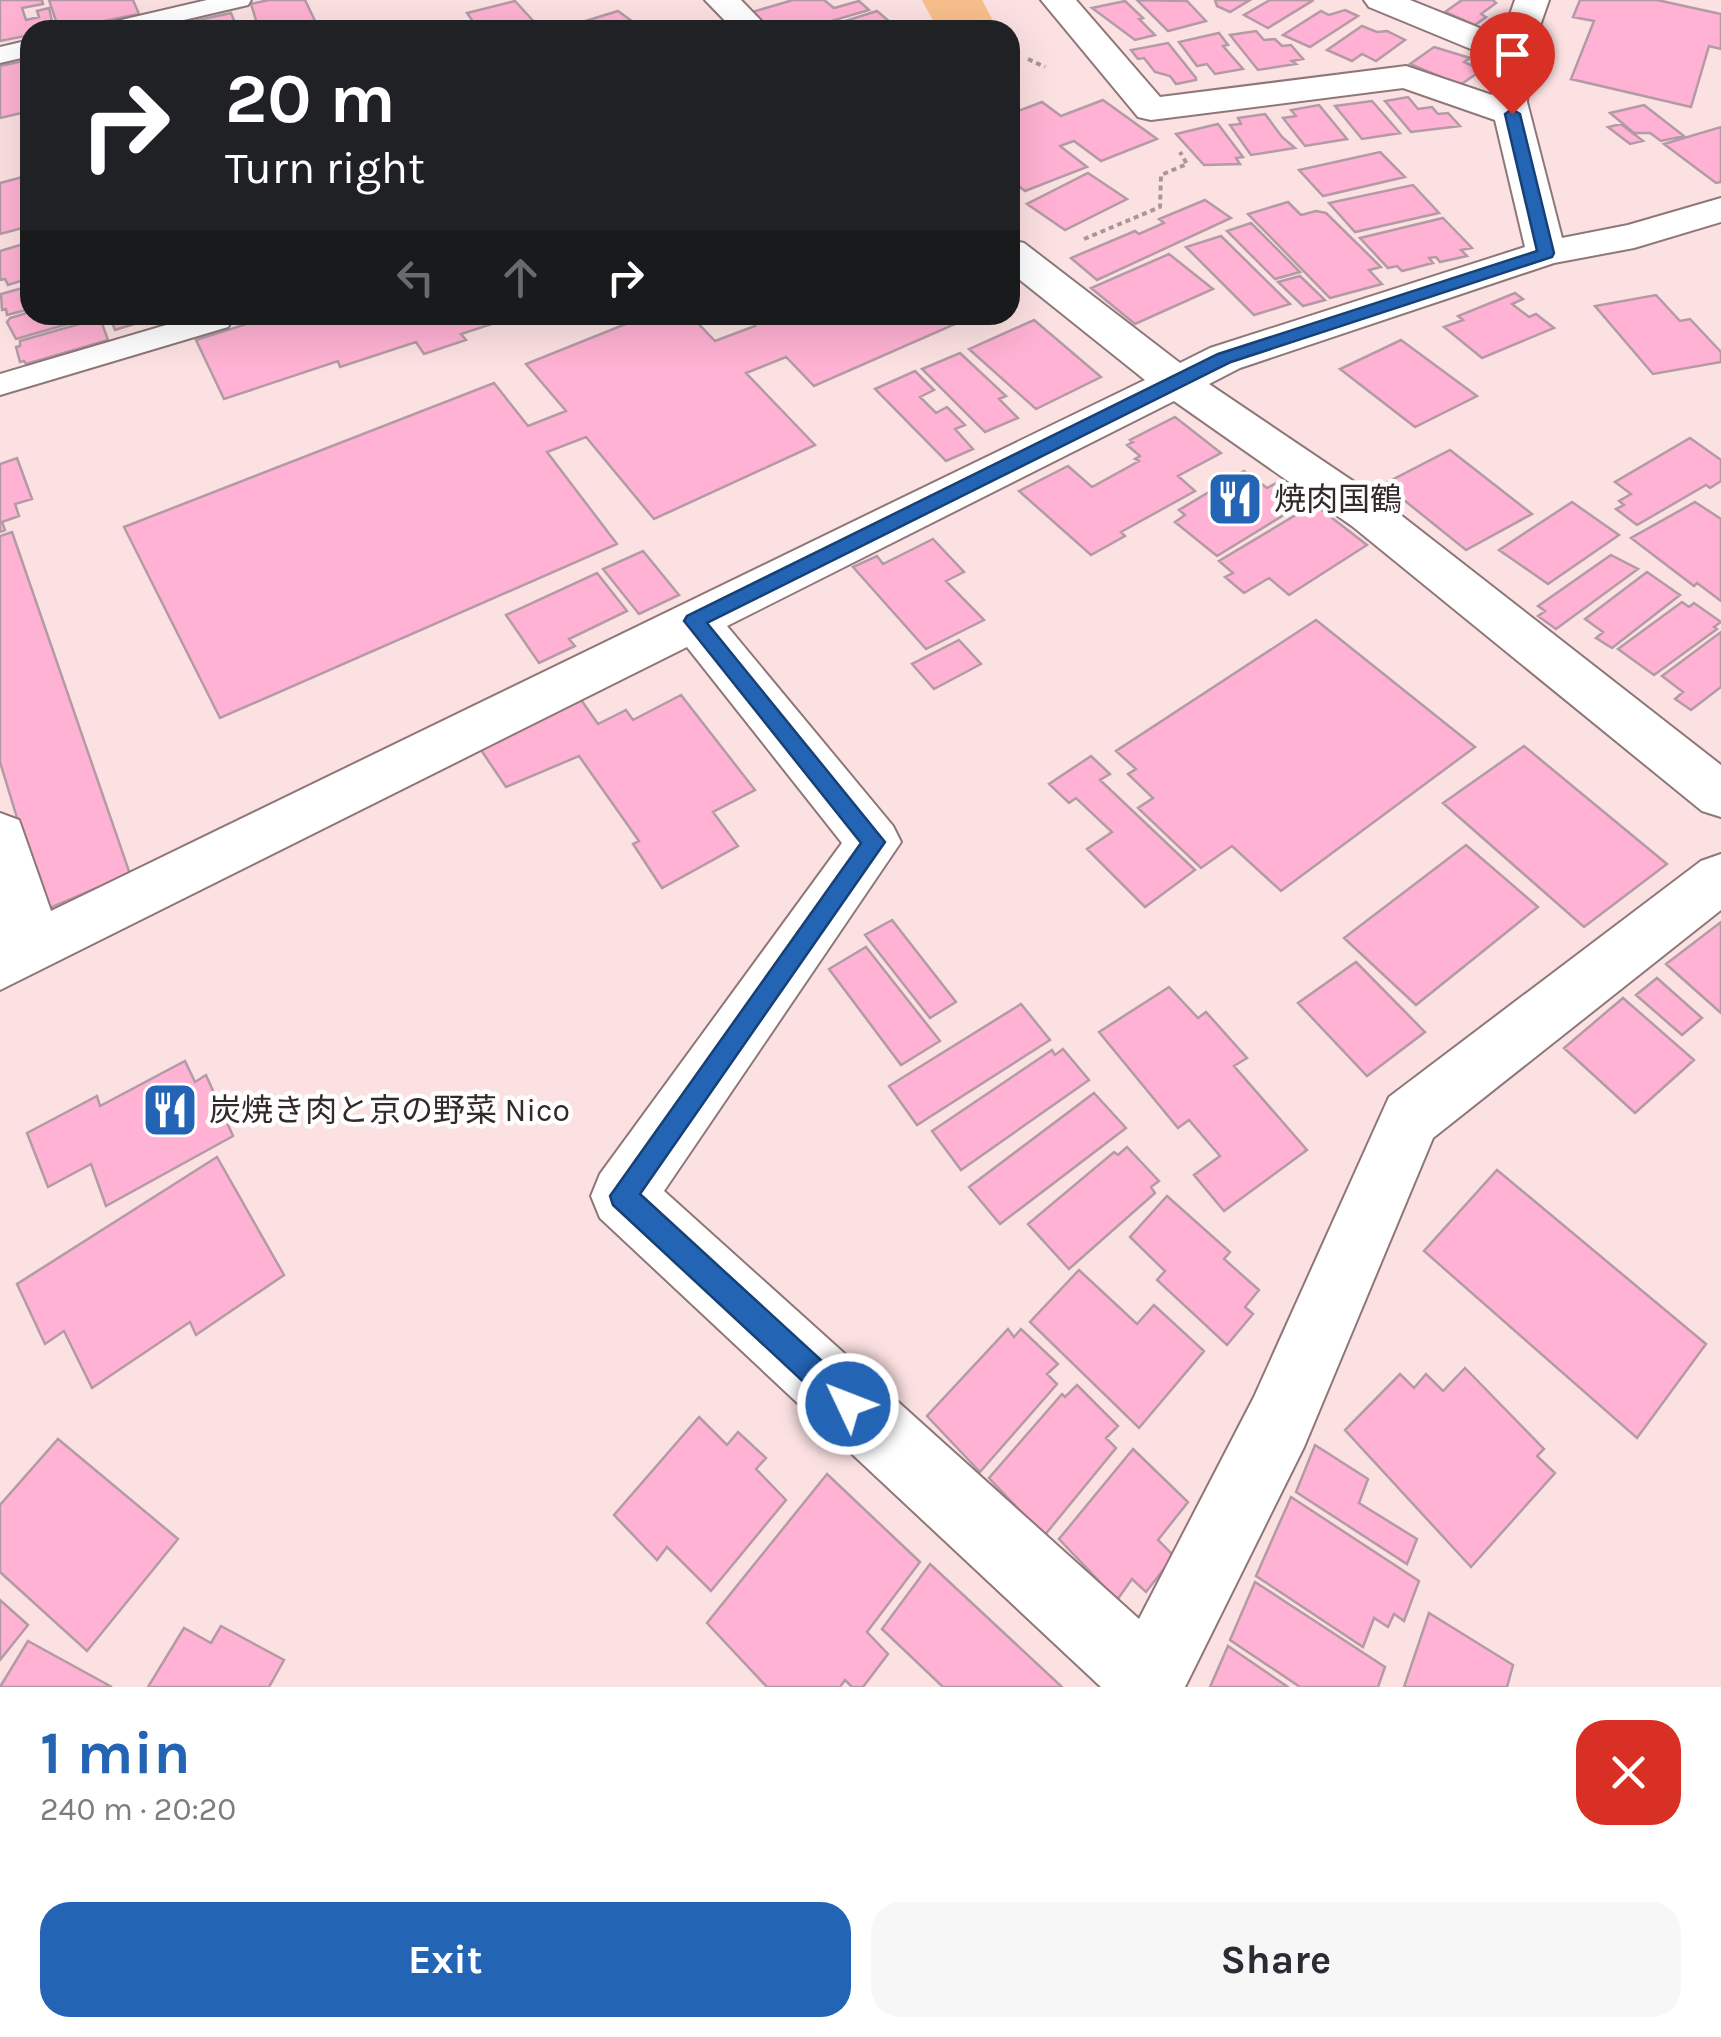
<!DOCTYPE html>
<html lang="en">
<head>
<meta charset="utf-8">
<style>
	:root { --surface:#fff; --page:#f7f7f7; --text:#2b2b33; --muted:#7c7c81; --accent:#2364b5 }
	body { margin:0; font-family:Karla,"Noto Sans JP",sans-serif; background:var(--page); color:var(--text); height:100vh; display:flex; flex-direction:column; font-size:38px; white-space:nowrap }
	* { box-sizing:border-box; margin:0 }
	p { font-size:32px; color:var(--muted) }
	.icon { flex:none; width:55px; height:55px; fill:none; stroke:currentColor; stroke-width:2; stroke-linecap:round; stroke-linejoin:round }
	.map { position:relative; height:1687px; overflow:hidden }
	.side { display:flex; flex-direction:column; background:var(--surface); flex:1 }
	.side>* { flex:none }
	.banner { position:absolute; left:20px; top:20px; width:1000px; height:305px; border-radius:30px; box-shadow:0 10px 40px #0002; background:#202124; color:#fff; overflow:hidden }
	.pin { position:absolute; display:grid; place-items:center; width:85px; height:85px; color:#fff; margin:-102px -42px; border-radius:50% 50% 50% 0; rotate:-45deg; box-shadow:0 0 10px #0007 }
	.pin .icon { rotate:45deg }
	.me { position:absolute; width:110px; margin:-55px; rotate:313deg; stroke-linejoin:round; filter:drop-shadow(0 0 8px #0008) }
	.turn { display:flex; align-items:center; gap:35px; height:210px; padding:0 40px; font-size:45px }
	.turn .icon { width:130px; height:130px; stroke-width:2.5 }
	.turn b { display:block; font-size:70px; line-height:85px }
	.lanes { display:flex; align-items:center; height:95px; padding:0 40px; background:#0003; justify-content:center; gap:50px; direction:ltr }
	.lanes .off { opacity:.35 }
	.round { display:grid; place-items:center; flex:none; width:105px; height:105px; border-radius:30px; background:var(--page) }
	.summary { display:flex; align-items:center; justify-content:space-between; height:170px; padding:0 40px }
	h1 { font-size:60px; font-weight:700; line-height:75px; color:var(--accent) }
	.cta { display:flex; gap:20px; margin-top:auto; padding:20px 40px }
	.cta a { flex:1; height:115px; border-radius:30px; background:var(--accent); color:#fff; font-size:40px; font-weight:700; line-height:115px; text-align:center }
	.cta a+a { background:var(--page); color:var(--text) }
	.map>svg:first-child { display:block }
	.green { fill:#f8bf8b }
	.building { fill:#ffb2d3; stroke:#b39ba5; stroke-width:2.5 }
	.lines { fill:none; stroke-linecap:round; stroke-linejoin:round }
	.service-casing { stroke:#8f7778; stroke-width:4 }
	.minor-casing { stroke:#8f7778; stroke-width:4 }
	.path { stroke:#aa9697; stroke-width:4; stroke-dasharray:5 4; stroke-linecap:butt }
	.service { fill:#fff; fill-rule:evenodd }
	.minor { fill:#fff; fill-rule:evenodd }
	.route { fill:#2364b5; stroke:#174176; stroke-width:2.5 }
	.labels { text-anchor:middle; dominant-baseline:central; stroke-width:9; stroke-linejoin:round; paint-order:stroke }
	.poi-label { font-size:32px; fill:#332929; stroke:#fff; text-anchor:start }
</style>
</head>
<body>
<div class="map">
<svg width="1721" height="1687" viewBox="0 0 1721 1687">
	<rect width="100%" height="100%" fill="#fce1e2"/>
	<path class="green" d="M922,0H982L998,30H938Z"/>
	<path class="building" d="M0,0H42L43,4L22,8L26,20L39,17L37,11L49,8L54,30H30V35L0,41Z
		M49,0H133L139,14L59,30Z
		M269,0H305L317,25L299,30H259L251,4Z
		M793,0H824L834,8L859,1L869,10L801,30H771L752,12Z
		M1137,0L1187,1L1206,21L1168,31Z
		M1215,0H1250L1230,12L1217,6Z
		M1270,0H1309L1312,1L1268,28L1244,15Z
		M1462,0H1493L1496,3L1481,14L1486,17L1475,25L1445,12Z
		M1580,0H1657L1721,14V49L1709,46L1691,107L1571,79L1594,21L1573,17Z
		M515,1L537,25L517,30H479L467,13Z
		M1125,1L1143,18L1139,19L1155,35L1135,40L1092,8Z
		M1345,10L1358,16L1310,47L1283,35L1321,11L1329,15Z
		M618,11L644,30L563,28Z
		M877,11L897,28L817,30Z
		M231,13L238,30H182L180,24Z
		M1362,26L1377,32L1387,31L1405,40L1376,61L1362,54L1352,61L1327,50Z
		M1256,31L1264,40L1275,39L1282,46L1291,45L1303,59L1292,61L1296,64L1258,70L1230,35Z
		M1219,33L1228,45L1223,46L1243,69L1215,74L1207,64L1197,66L1179,42Z
		M1168,43L1196,78V80L1176,84L1170,76L1155,72L1144,58L1138,59L1131,50Z
		M1434,47L1470,58L1464,62L1482,70L1460,85L1410,64Z
		M28,60L30,111L0,118V66Z
		M1408,97L1418,109L1432,107L1438,114L1448,113L1460,126L1411,132L1385,101Z
		M1103,100L1157,139L1101,161L1074,141L1060,146L1087,167L1025,191L1010,179V114L1042,102L1061,116Z
		M1372,101L1400,133L1362,139L1335,106Z
		M1319,105L1347,139L1305,146L1283,118L1296,116L1291,110Z
		M1644,105L1684,136L1661,141L1650,133H1634L1610,113Z
		M1265,114L1282,137L1295,148L1251,155L1230,125L1241,124L1238,118Z
		M1218,124L1243,157L1236,158L1240,164L1204,165L1176,134Z
		M1621,124L1643,141L1630,144L1608,127Z
		M1721,127V182L1716,183L1664,144Z
		M1380,152L1405,177L1323,196L1299,170Z
		M1088,173L1127,199L1065,230L1027,204Z
		M30,175V226L0,234V183Z
		M1413,185L1439,213L1355,232L1329,203Z
		M1205,200L1231,218L1097,280L1071,258L1135,231L1139,234L1164,223L1159,219Z
		M1288,202L1301,215L1316,211L1326,213L1381,267L1369,270L1382,284L1330,298L1248,214Z
		M1443,218L1472,248L1461,250L1467,256L1440,262L1436,257L1429,258L1433,263L1402,271L1397,266L1388,268L1360,238Z
		M1251,223L1300,272L1275,279L1227,231Z
		M1221,236L1290,304L1254,315L1186,247Z
		M30,242V278L8,285L5,279L0,280V251Z
		M1169,254L1213,289L1135,324L1091,288Z
		M1300,276L1325,300L1303,306L1278,282Z
		M30,286V309L7,315L6,309L2,310L1,294Z
		M1515,293L1523,299L1512,304L1529,317L1536,314L1554,328L1482,358L1444,327L1463,320L1458,316Z
		M1656,295L1680,321L1690,319L1721,352V362L1653,374L1595,306Z
		M30,312V315H99L16,339L7,322L10,318Z
		M109,315H163L115,330Z
		M275,315H515L516,316L461,334L466,340L424,354L416,342L340,367L338,361L224,399L196,340Z
		M648,315H690L715,341L755,326L745,315H955L962,321L814,386L786,357L746,373L815,445L654,519L586,437L547,452L617,544L220,718L124,527L494,383L528,426L566,411L526,364Z
		M100,318L108,340L26,364L24,361L20,362L16,347L20,346V341Z
		M1034,320L1101,377L1036,409L969,349Z
		M1401,340L1477,396L1415,427L1340,369Z
		M960,353L1006,396L999,399L1018,418L985,432L922,369Z
		M915,371L934,390L920,397L936,413L947,407L965,425L955,429L973,449L946,461L875,389Z
		M1175,417L1221,453L1178,476L1195,491L1121,532L1125,536L1091,555L1019,491L1068,466L1092,487L1139,461L1135,459L1140,456L1127,445L1133,442L1130,440Z
		M1690,438L1721,460V481L1710,488L1706,485L1637,525L1616,509L1624,505L1619,501L1631,494L1615,482Z
		M1450,450L1532,514L1466,550L1384,484Z
		M17,458L32,499L15,504L19,516L2,522L5,530L0,532V464Z
		M1244,471L1267,488L1278,482L1305,502L1217,556L1175,522L1185,515L1179,510Z
		M1572,502L1619,535L1548,584L1499,550Z
		M1695,502L1721,519V601L1697,583L1694,586L1631,538Z
		M1314,504L1367,545L1289,595L1269,578L1244,593L1225,577L1233,573L1219,561Z
		M12,532L130,874L45,910L0,762V536Z
		M933,539L964,572L946,581L984,620L926,649L853,567L877,556L883,564Z
		M643,551L679,595L639,614L603,569Z
		M1611,555L1638,569L1556,629L1538,616L1545,611L1538,606Z
		M1647,572L1680,595L1612,648L1596,638L1603,632L1585,619Z
		M597,573L627,611L569,639L575,646L539,663L506,615Z
		M1682,602L1689,607L1694,603L1721,622L1714,627L1717,629L1654,675L1618,649Z
		M1316,620L1475,747L1281,891L1232,846L1201,868L1138,808L1153,798L1128,774L1136,769L1116,751Z
		M1721,632V687L1691,710L1675,699L1683,692L1662,676Z
		M959,640L981,664L934,689L912,664Z
		M681,695L755,790L713,812L738,846L662,888L633,844L639,841L579,756L506,787L481,750L579,697L598,724L626,710L633,720Z
		M1524,746L1667,864L1584,927L1443,803Z
		M1091,756L1110,774L1100,780L1195,870L1145,907L1087,849L1112,832L1076,798L1069,803L1049,784Z
		M1466,845L1538,907L1416,1005L1344,938Z
		M892,920L956,1002L930,1018L865,935Z
		M1721,922V1013L1666,964Z
		M866,947L940,1041L901,1065L829,969Z
		M1356,962L1425,1032L1367,1076L1298,1003Z
		M1657,978L1702,1018L1682,1035L1636,995Z
		M1169,987L1198,1018L1206,1012L1247,1058L1234,1066L1307,1150L1224,1211L1194,1175L1220,1156L1189,1120L1178,1128L1099,1032Z
		M1623,998L1694,1060L1635,1113L1564,1048Z
		M1021,1004L1050,1040L917,1125L889,1086Z
		M1063,1049L1089,1080L961,1170L932,1131L1052,1050L1055,1055Z
		M185,1061L195,1082L206,1075L233,1136L106,1206L91,1164L48,1187L27,1133L97,1096L100,1106Z
		M1094,1093L1126,1128L1000,1224L969,1187Z
		M1127,1147L1159,1181L1151,1187L1155,1193L1069,1269L1028,1224L1114,1152L1118,1155Z
		M217,1157L284,1275L196,1335L190,1322L92,1388L64,1331L45,1344L17,1284Z
		M1497,1170L1706,1344L1637,1438L1424,1251Z
		M1167,1196L1230,1252L1224,1259L1259,1290L1245,1307L1253,1314L1227,1345L1157,1280L1165,1271L1130,1237Z
		M1079,1270L1137,1324L1154,1305L1204,1351L1139,1428L1030,1322Z
		M1008,1329L1014,1337L1021,1329L1058,1364L1047,1374L1057,1384L980,1472L927,1416Z
		M1465,1368L1544,1449L1537,1456L1555,1473L1471,1567L1345,1430L1400,1374L1414,1388L1426,1374L1443,1391Z
		M1077,1385L1118,1426L1106,1438L1116,1448L1044,1536L989,1478L1062,1394L1065,1397Z
		M699,1417L727,1445L738,1432L766,1458L756,1469L786,1500L711,1591L667,1547L657,1560L614,1515Z
		M58,1439L178,1539L87,1651L0,1572V1505Z
		M1315,1445L1368,1479L1359,1503L1417,1539L1407,1564L1296,1492Z
		M1133,1449L1188,1502L1158,1540L1174,1556L1146,1592L1132,1579L1117,1600L1059,1539Z
		M827,1474L920,1562L867,1632L888,1654L863,1687H852L845,1680L840,1687H767L707,1623Z
		M1291,1497L1419,1581L1404,1621L1394,1614L1388,1627L1374,1618L1363,1647L1256,1576Z
		M930,1564L1062,1687H943L882,1629Z
		M1255,1582L1385,1667L1378,1687H1300L1230,1640Z
		M0,1600L28,1625L0,1660Z
		M1429,1613L1513,1665L1507,1687H1404Z
		M221,1626L284,1660L269,1687H148L184,1628L211,1643Z
		M28,1641L112,1687H0Z
		M1228,1646L1288,1687H1210Z"/>
	<g class="lines">
		<g class="service-casing">
			<path id="service" d="M207,0H251L248,5L141,30H97L100,25Z
				M30,40V56L0,63V47Z
				M200,315H231L232,320L228,327L0,395V374Z"/>
		</g>
		<g class="minor-casing">
			<path id="minor" d="M705,0H741L770,30H734Z
				M1041,0H1076L1160,97L1406,66L1492,95L1495,59L1369,7L1364,0H1410L1502,37L1515,0H1549L1530,54L1527,102L1562,238L1628,225L1721,198V222L1634,248L1554,263L1240,368L1209,384L1384,502L1721,765V817L1702,811L1352,526L1174,401L727,626L893,826L901,842L664,1191L1139,1619L1254,1397L1389,1097L1701,861L1721,854V910L1433,1138L1304,1447L1185,1687H1101L600,1218L591,1196L600,1174L842,843L687,647L0,990V813L19,820L51,911L1145,380L1010,272V240L1024,243L1180,363L1210,348L1525,247L1495,120L1403,88L1151,120L1138,117Z"/>
		</g>
		<path class="path" d="M1028,59L1045,67
			M1084,239L1160,207L1161,175L1187,164L1180,152"/>
		<use href="#service" class="service"/>
		<use href="#minor" class="minor"/>
	</g>
	<path class="route" d="M1512,109L1520,114L1554,253L1552,257L1231,362L707,623L885,842L640,1194L858,1394L863,1404L858,1414L848,1418L838,1414L613,1205L610,1196L861,843L684,621L687,616L1218,354L1537,251L1505,114Z"/>
	<defs>
		<g id="restaurant-square" transform="scale(2.875)"><rect x="-9" y="-9" width="18" height="18" rx="4" fill="#2364b5" stroke="#fff"/><path d="M-5-6h1v4h1v-4h1v4h1v-4h1v5L-1.5 .5V6h-2V.5L-5-1ZM5-6V6H3V1.5H1.5Q1.5-4 5-6Z" fill="#fff"/></g>
	</defs>
	<g fill-rule="evenodd">
		<use href="#restaurant-square" x="1235" y="499"/>
		<use href="#restaurant-square" x="170" y="1110"/>
	</g>
	<g class="labels">
		<g class="poi-label">
			<text x="1274" y="499">焼肉国鶴</text>
			<text x="209" y="1110">炭焼き肉と京の野菜 Nico</text>
		</g>
	</g>
</svg>
<div class="pin" style="left:1512px;top:114px;background:#d93025"><svg class="icon" aria-label="arrive" viewBox="0 0 24 24"><path d="M6 21V4h12l-3 4 3 4H6"/></svg></div>
<svg class="me" style="left:848px;top:1404px" viewBox="-20 -20 40 40"><circle r="17" fill="#2364b5" stroke="#fff" stroke-width="3"/><path d="M0-11L8 9 0 5-8 9z" fill="#fff"/></svg>
<div class="banner">
<div class="turn"><svg class="icon" aria-label="right" viewBox="0 0 24 24"><path d="M7 20v-9h11M14 6l5 5-5 5"/></svg><div><b>20 m</b>Turn right</div></div>
<div class="lanes"><svg class="icon off" aria-label="left" viewBox="0 0 24 24"><path d="M17 20v-9H6M10 6l-5 5 5 5"/></svg><svg class="icon off" aria-label="ahead" viewBox="0 0 24 24"><path d="M12 20V5M6 11l6-6 6 6"/></svg><svg class="icon" aria-label="right" viewBox="0 0 24 24"><path d="M7 20v-9h11M14 6l5 5-5 5"/></svg></div>
</div>
</div>
<section class="side">
<div class="summary"><div><h1>1 min</h1><p>240 m · 20:20</p></div><a class="round" style="background:#d93025;color:#fff"><svg class="icon" aria-label="close" viewBox="0 0 24 24"><path d="M6 6l12 12M18 6L6 18"/></svg></a></div>
<div class="cta"><a>Exit</a><a>Share</a></div>
</section>
</body>
</html>
